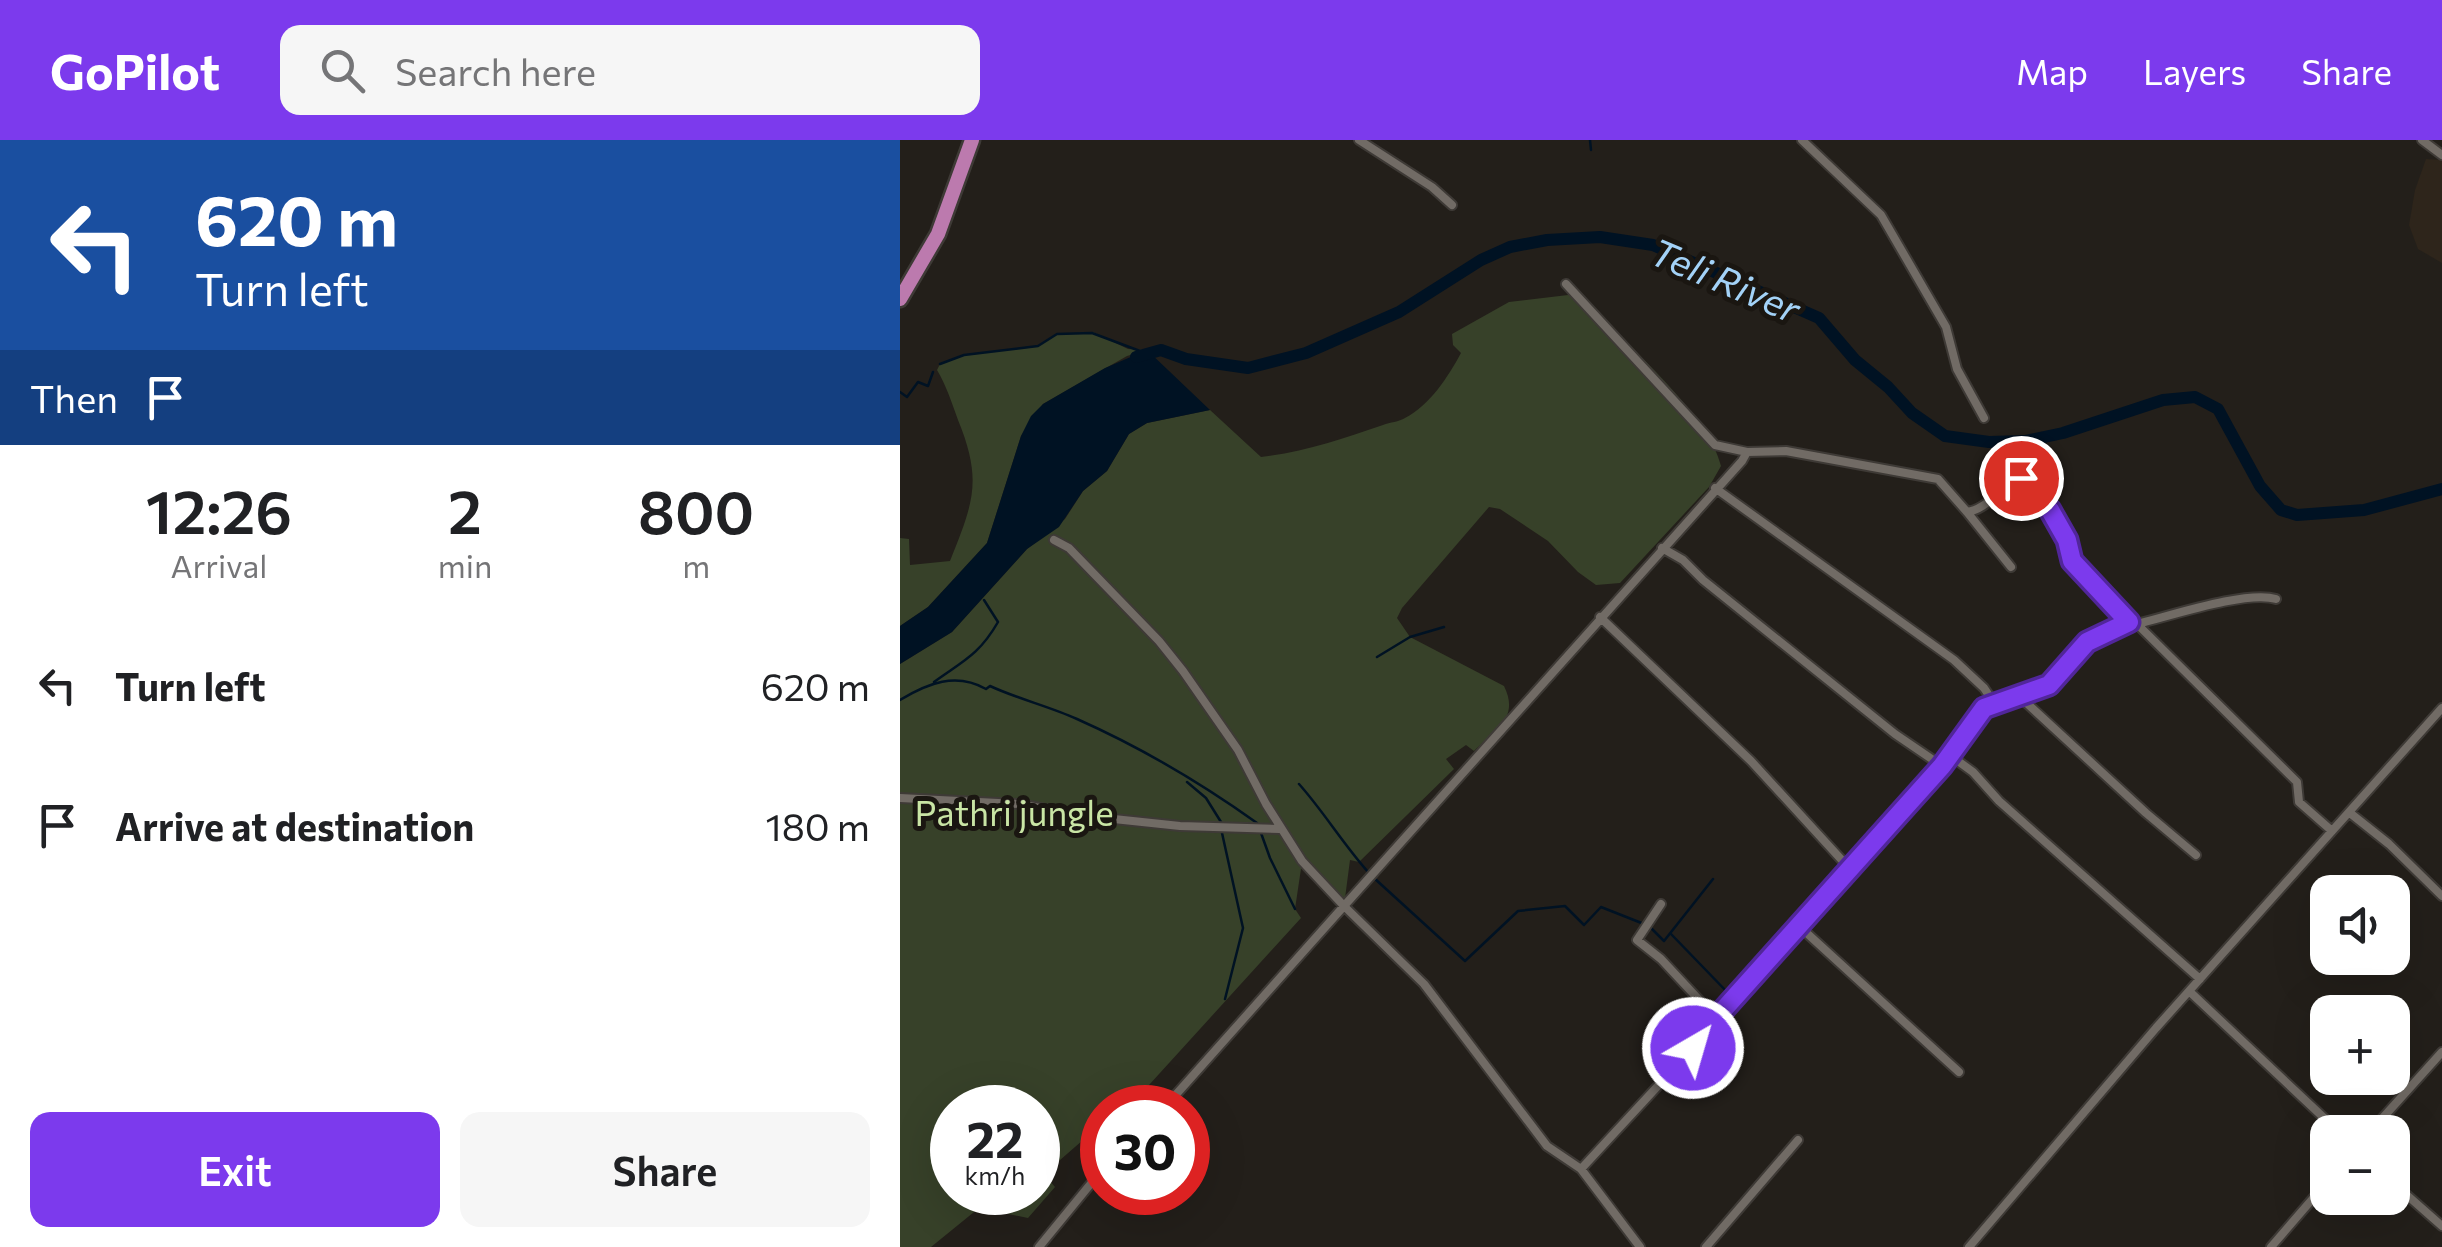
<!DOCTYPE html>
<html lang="en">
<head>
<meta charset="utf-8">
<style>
	:root { --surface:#fff; --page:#f6f6f6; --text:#202124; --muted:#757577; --accent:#7c3aed }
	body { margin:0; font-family:Commissioner,sans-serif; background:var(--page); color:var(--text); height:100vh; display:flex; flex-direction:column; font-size:38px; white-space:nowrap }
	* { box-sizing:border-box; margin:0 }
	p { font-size:32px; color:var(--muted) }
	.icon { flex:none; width:55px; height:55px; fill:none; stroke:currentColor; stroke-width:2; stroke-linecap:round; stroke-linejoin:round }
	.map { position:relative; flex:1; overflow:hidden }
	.side { display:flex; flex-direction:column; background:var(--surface); width:900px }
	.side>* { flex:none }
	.top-card { background:#1a4fa0; color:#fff; overflow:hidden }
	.buttons { position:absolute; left:1410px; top:735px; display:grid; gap:20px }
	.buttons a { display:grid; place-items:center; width:100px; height:100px; border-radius:20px; background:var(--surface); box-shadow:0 10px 40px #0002; font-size:50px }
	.speed { position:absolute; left:30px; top:945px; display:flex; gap:20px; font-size:50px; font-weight:700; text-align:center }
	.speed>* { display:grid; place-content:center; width:130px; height:130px; border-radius:50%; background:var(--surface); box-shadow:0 10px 40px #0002; line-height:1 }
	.speed small { font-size:25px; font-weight:400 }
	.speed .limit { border:15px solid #d22; background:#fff; color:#111 }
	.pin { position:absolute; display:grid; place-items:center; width:85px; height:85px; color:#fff; margin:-42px; border:5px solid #fff; border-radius:50%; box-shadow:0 2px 10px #0007 }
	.me { position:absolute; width:110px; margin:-55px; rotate:38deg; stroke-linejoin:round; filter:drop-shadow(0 0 8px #0008) }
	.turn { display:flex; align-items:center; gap:35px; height:210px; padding:0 30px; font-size:45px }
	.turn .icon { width:130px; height:130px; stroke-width:2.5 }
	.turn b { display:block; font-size:70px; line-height:85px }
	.then { display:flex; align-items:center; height:95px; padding:0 30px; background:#0003; gap:20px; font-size:38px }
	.eta { display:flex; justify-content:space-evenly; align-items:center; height:170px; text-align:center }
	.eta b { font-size:60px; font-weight:600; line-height:70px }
	.button { display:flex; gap:20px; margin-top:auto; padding:20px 30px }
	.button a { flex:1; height:115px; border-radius:20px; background:var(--accent); color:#fff; font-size:40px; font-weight:600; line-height:115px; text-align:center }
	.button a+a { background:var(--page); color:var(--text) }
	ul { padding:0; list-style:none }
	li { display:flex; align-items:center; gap:30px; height:140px; padding:0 30px }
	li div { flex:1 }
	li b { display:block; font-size:38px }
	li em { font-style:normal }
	header { display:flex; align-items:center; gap:60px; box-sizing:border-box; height:140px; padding:0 50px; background:var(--accent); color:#fff }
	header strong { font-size:48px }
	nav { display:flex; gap:55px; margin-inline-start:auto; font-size:35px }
	.search { width:700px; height:90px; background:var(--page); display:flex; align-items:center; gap:25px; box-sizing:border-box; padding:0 35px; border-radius:20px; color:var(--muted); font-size:38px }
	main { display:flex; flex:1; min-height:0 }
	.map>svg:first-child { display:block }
	.built { fill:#2e251b }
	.green { fill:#374129; fill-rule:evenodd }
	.water { fill:#001223 }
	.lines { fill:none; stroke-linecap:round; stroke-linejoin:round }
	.stream { stroke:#001223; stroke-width:2.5 }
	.river { stroke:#001223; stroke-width:12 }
	.minor-casing { stroke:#3e3a36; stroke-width:12 }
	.trunk-casing { stroke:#3e3a36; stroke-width:19 }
	.minor { stroke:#716b65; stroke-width:8 }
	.trunk { stroke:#bc7aae; stroke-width:14 }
	.route-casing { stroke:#51269a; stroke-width:25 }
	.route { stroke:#7c3aed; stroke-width:18 }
	.labels { text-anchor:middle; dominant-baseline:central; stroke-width:10; stroke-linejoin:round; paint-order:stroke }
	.park-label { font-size:35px; fill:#c9e5a5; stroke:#1a1611 }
	.water-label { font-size:38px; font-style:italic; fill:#a3d2f7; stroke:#1a1611 }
</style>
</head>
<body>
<header>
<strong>GoPilot</strong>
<div class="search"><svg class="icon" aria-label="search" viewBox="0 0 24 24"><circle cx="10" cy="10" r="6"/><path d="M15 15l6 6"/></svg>Search here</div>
<nav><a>Map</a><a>Layers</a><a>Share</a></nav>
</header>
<main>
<section class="side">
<div class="top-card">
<div class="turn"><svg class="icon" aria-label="left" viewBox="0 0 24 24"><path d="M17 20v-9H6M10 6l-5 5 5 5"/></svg><div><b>620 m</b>Turn left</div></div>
<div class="then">Then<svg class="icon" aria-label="arrive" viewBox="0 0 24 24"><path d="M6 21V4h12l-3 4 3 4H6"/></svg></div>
</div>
<div class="eta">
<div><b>12:26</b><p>Arrival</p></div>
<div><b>2</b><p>min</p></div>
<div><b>800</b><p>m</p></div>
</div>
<ul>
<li><svg class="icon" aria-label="left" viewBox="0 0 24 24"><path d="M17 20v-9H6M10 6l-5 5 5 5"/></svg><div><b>Turn left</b></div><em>620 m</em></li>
<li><svg class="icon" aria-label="arrive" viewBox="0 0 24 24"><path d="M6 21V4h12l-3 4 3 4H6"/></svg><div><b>Arrive at destination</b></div><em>180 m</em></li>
</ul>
<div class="button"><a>Exit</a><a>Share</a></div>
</section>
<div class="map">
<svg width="1542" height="1107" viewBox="0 0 1542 1107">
	<rect width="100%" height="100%" fill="#231f1a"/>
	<path class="built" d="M1526,19L1542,20V123L1518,109L1509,85L1515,50Z"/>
	<path class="green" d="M668,155L683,159C720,198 810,275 821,326L809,347L720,443L696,445L678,432L648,401L600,369L589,367L502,468L497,478L510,497L604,546C620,578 595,590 574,611L566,605L546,619L554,629L459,722L450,720L444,766L402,722L395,769L401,778L229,967L202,968V995L190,1005L183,1000L144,1034L155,1047L128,1078L79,1068L31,1107H0V524L52,492L127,409L165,379L183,351L207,331L229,294L247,283L310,270L361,317C404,312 442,299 483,285C490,282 499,282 505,278C530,265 548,237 561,213L553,205L552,194L609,162ZM52,968H138V1052H52Z
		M193,192L228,209L247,210L227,216L143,264L121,296L87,403L28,467L0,486V398L9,399L10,425L50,421C73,363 83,341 58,280C52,263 46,245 37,230L40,224L64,215L138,206L157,194Z"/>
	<path class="water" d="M247,210L310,270L247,283L229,294L207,331L183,351L159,387L127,409L52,492L0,524V486L28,467L87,403L121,296L131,276L143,264L205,228Z"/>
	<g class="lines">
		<path class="stream" d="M690,0L691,10
			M0,145L29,95L43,60
			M40,224L64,215L138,206L157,194L192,193L240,211
			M0,252L7,257L18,242L28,246L33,232
			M477,517L510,497L544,487
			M34,542C63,521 79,515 98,482L84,460
			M0,560C28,543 56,532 86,549L90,546C118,559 148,566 177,579C240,607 301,643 357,683
			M287,642L306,658L321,682
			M399,644C424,672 443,704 469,733
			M322,693L343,788L325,859
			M361,693L370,718L395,769
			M474,738L565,821L618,771L665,766L684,785L701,767L744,784
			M751,788L764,801L813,739
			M771,794L830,855"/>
		<path class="river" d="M236,217L261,210L286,219L348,228L406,213L499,172L581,120L610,107L647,100L700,97L753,105L919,178L955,220L988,247L1012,273L1045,296L1089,302L1125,301L1163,293L1263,260L1295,257L1318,269L1360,346L1381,370L1397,375L1464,370L1542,349"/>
		<g class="minor-casing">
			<path id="minor" d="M459,0L532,47L552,65
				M902,0L981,75L1046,187L1057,229L1084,278
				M1522,0L1542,15
				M847,312L886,311L1038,339L1067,372C1086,370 1101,347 1121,338
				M1117,316L1121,338L1150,370L1167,400L1169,416L1229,483
				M815,348L1054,520L1084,548L1094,563
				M1067,372L1111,427
				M154,400L169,408L259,501L283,531L338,610L366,664L402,721L444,766L842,321L847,312L815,305L666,144
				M762,408L783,420L803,440L995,594L1042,626
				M700,477L851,621L950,729
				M1237,484C1270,476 1347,450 1376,459
				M1120,557L1246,673L1296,715
				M1051,616L1073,632L1099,661L1300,839
				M0,658L119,664L176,675L280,686L380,689
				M1450,673L1489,704L1542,756
				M761,764L737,800L761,819L816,878
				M899,786L1059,932
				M1289,851L1439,992
				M264,968L444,766L524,844L647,1006L681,1029L740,1107
				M1470,992L1542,912
				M681,1029L793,908L816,878L1042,626L1084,568L1149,545L1194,497L1229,483L1237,484L1397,642L1399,662L1432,691
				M1492,1042L1542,1086
				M139,1107L202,1030
				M806,1107L898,1000
				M1069,1107L1256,888L1542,568
				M1371,1107L1428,1041"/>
		</g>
		<g class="trunk-casing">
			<path id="trunk" d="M0,159L38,94L72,0"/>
		</g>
		<use href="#minor" class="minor"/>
		<use href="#trunk" class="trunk"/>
	</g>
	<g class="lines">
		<g class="route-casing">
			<path id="route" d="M793,908L816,878L1042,626L1084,568L1149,545L1187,502L1229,482L1172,421L1167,400L1150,370L1121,338"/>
		</g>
		<use href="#route" class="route"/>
	</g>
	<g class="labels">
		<g class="park-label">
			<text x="114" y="671">Pathri jungle</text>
		</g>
		<g class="water-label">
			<text transform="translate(826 139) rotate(23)">Teli River</text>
		</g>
	</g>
</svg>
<div class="buttons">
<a><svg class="icon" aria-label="sound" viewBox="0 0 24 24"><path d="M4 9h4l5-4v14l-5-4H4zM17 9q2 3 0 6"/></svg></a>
<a>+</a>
<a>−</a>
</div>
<div class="speed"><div>22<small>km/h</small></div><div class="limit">30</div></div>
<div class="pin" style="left:1121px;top:338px;background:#d93025"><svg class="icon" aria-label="arrive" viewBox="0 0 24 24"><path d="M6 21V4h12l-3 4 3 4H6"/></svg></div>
<svg class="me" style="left:793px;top:908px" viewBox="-20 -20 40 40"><circle r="17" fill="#7c3aed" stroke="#fff" stroke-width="3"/><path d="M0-11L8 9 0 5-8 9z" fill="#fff"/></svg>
</div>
</main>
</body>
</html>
